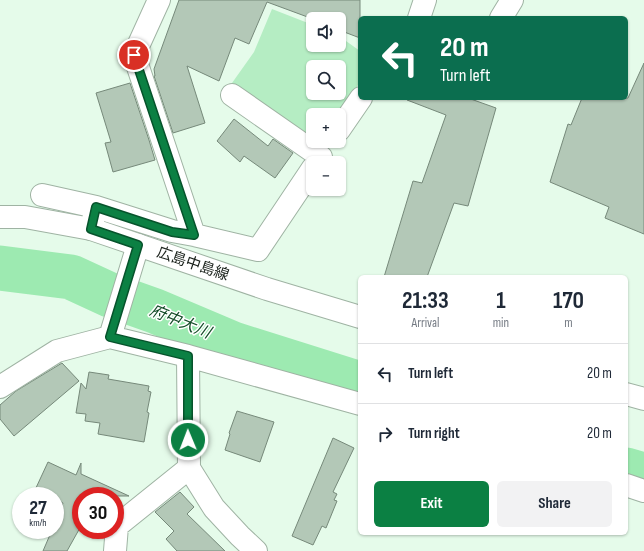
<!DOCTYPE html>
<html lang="en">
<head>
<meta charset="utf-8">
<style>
	:root { --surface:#fff; --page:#f2f2f3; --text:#1f2937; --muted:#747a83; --line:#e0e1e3; --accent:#0b8043 }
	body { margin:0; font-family:"Sofia Sans Condensed","Noto Sans JP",sans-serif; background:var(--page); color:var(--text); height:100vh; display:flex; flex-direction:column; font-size:15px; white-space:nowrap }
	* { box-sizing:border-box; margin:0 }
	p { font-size:13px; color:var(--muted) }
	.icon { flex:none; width:22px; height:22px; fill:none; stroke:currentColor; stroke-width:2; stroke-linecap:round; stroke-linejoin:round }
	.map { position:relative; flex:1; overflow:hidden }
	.panel { position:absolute; left:358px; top:275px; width:270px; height:260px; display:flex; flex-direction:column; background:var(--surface); border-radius:6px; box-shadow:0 1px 3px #0004 }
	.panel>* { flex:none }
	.guide { position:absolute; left:358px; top:16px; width:270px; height:84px; border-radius:6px; box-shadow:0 1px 3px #0004; background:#0b6e4f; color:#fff; overflow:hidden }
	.tools { position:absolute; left:306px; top:12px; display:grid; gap:8px }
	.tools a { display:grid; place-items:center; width:40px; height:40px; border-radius:6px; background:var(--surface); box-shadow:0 1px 3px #0004; font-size:20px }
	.speed { position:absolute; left:12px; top:487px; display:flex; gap:8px; font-size:20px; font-weight:700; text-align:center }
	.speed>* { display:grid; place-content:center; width:52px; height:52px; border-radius:50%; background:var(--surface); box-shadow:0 1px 3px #0004; line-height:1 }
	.speed small { font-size:10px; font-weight:400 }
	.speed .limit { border:6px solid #d22; background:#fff; color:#111 }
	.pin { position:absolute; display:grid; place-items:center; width:34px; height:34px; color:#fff; margin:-17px; border:2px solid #fff; border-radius:50%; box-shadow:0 1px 4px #0007 }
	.me { position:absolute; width:44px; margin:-22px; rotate:359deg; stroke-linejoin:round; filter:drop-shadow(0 0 3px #0008) }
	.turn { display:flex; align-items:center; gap:14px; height:84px; padding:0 16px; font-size:18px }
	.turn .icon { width:52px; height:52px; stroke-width:2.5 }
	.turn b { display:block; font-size:28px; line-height:34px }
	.eta { display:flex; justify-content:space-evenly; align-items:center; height:68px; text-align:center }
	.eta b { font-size:24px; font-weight:700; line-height:28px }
	.button { display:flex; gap:8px; margin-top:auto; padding:8px 16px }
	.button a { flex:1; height:46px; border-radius:6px; background:var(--accent); color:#fff; font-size:16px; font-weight:700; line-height:46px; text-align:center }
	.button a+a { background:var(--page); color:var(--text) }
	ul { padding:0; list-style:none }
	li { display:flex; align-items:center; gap:12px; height:60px; padding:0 16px; border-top:1px solid var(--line) }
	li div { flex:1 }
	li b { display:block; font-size:15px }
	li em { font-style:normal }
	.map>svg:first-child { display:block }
	.green { fill:#b5edc3; fill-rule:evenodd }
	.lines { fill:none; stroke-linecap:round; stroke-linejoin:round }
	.river { stroke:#9deab1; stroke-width:45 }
	.building { fill:#b3c8b7; stroke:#76897a }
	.minor-casing { stroke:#9fb3a3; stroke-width:24 }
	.major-casing { stroke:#9fb3a3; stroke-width:24 }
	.minor { stroke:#fff; stroke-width:22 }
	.major { stroke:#fff; stroke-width:22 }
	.route-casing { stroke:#07532c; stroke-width:10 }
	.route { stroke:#0b8043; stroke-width:7 }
	.labels { text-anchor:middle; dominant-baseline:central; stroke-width:3; stroke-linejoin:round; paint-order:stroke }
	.street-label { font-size:15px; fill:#19201a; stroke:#fff }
	.water-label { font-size:16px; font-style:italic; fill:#154d29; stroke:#fff }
</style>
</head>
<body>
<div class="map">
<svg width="644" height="551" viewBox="0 0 644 551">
	<rect width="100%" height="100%" fill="#e5fbea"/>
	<path class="green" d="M272,9L313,25V45H339V36L360,51V82L338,115H313V140H310L232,83L254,52ZM313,67H339V93H313Z"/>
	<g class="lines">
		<path class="river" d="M0,268L71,277L110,295L155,311L233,344L360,384
			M626,470L644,475"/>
	</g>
	<path class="building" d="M179,0H360V38L339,30V19H313L267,2L249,44L235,38L219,81L187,66L205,123L173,133L154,76H155L154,69Z
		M644,63V234L605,218L609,207L550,182L568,124L571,125L582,98H628Z
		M130,83L149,140L155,160L113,172L105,143L111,142L96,93Z
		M407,98H468L496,108L468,206L454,203L427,277H384L413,181L422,183L446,115L407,100Z
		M234,119L268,146L273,139L293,153L275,178L244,156L240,162L217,141Z
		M62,363L79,381L14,436L0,419V405L16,391Z
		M89,372L109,375L108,379L149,386L148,391L151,392L147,412L149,413L144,442L98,434L100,423L85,421L86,414L76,413L81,383L86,389Z
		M237,411L274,422L260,462L225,450L230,434L229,433Z
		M333,438L354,448L333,492L337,494L334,500L337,501L326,528L322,526L313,545L292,536Z
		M48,462L76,475L81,463V474L129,496H81V526L67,551H43L52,530H55V523L63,503L55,499V496H47L35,490Z
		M180,492L194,507L187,514L225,551H177L166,539L174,531L155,512Z"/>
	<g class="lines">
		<g class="minor-casing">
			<path id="minor" d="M159,0L134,55L194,235
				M419,18L425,0
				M501,18L512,0
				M232,95L321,157
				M339,130L361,98
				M42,195L96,207
				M91,229L96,207L172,231L194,235L258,250L313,168
				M110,337L188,356L360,404
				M188,356L189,468L214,508L240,536L256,551
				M0,387L57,351L110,337L138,245
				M626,485L644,491
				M115,551L117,526L189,468"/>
		</g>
		<g class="major-casing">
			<path id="major" d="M0,217H25L91,229L267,289L360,317
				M626,394L644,399"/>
		</g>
		<use href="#minor" class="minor"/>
		<use href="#major" class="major"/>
	</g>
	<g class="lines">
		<g class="route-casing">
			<path id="route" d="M134,55L194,235L172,232L96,207L91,229L138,245L110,337L188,356V440"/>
		</g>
		<use href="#route" class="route"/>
	</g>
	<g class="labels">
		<g class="street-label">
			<text transform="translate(193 264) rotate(19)">広島中島線</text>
		</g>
		<g class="water-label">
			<text transform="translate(180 322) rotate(22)">府中大川</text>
		</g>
	</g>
</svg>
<div class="tools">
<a><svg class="icon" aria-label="sound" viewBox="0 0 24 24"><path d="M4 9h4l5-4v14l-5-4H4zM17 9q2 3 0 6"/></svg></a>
<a><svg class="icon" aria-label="search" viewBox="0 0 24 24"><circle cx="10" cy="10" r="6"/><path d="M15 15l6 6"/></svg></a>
<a>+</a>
<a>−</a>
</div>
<div class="speed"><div>27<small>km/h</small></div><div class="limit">30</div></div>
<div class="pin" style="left:134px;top:55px;background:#d93025"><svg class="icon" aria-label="arrive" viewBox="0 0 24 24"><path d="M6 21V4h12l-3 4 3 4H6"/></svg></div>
<svg class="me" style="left:188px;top:440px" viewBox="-20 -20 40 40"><circle r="17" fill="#0b8043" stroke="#fff" stroke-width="3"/><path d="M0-11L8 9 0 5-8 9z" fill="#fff"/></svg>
<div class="guide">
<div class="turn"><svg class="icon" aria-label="left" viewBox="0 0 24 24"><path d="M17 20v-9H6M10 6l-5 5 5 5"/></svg><div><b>20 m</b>Turn left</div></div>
</div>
<section class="panel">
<div class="eta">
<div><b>21:33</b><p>Arrival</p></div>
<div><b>1</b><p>min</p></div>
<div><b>170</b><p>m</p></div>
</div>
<ul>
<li><svg class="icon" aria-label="left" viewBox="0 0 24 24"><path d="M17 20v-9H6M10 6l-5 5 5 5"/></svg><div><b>Turn left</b></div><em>20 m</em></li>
<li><svg class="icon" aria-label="right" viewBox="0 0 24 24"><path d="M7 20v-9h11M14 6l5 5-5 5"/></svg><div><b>Turn right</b></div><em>20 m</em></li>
</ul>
<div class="button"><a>Exit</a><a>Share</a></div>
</section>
</div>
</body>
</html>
